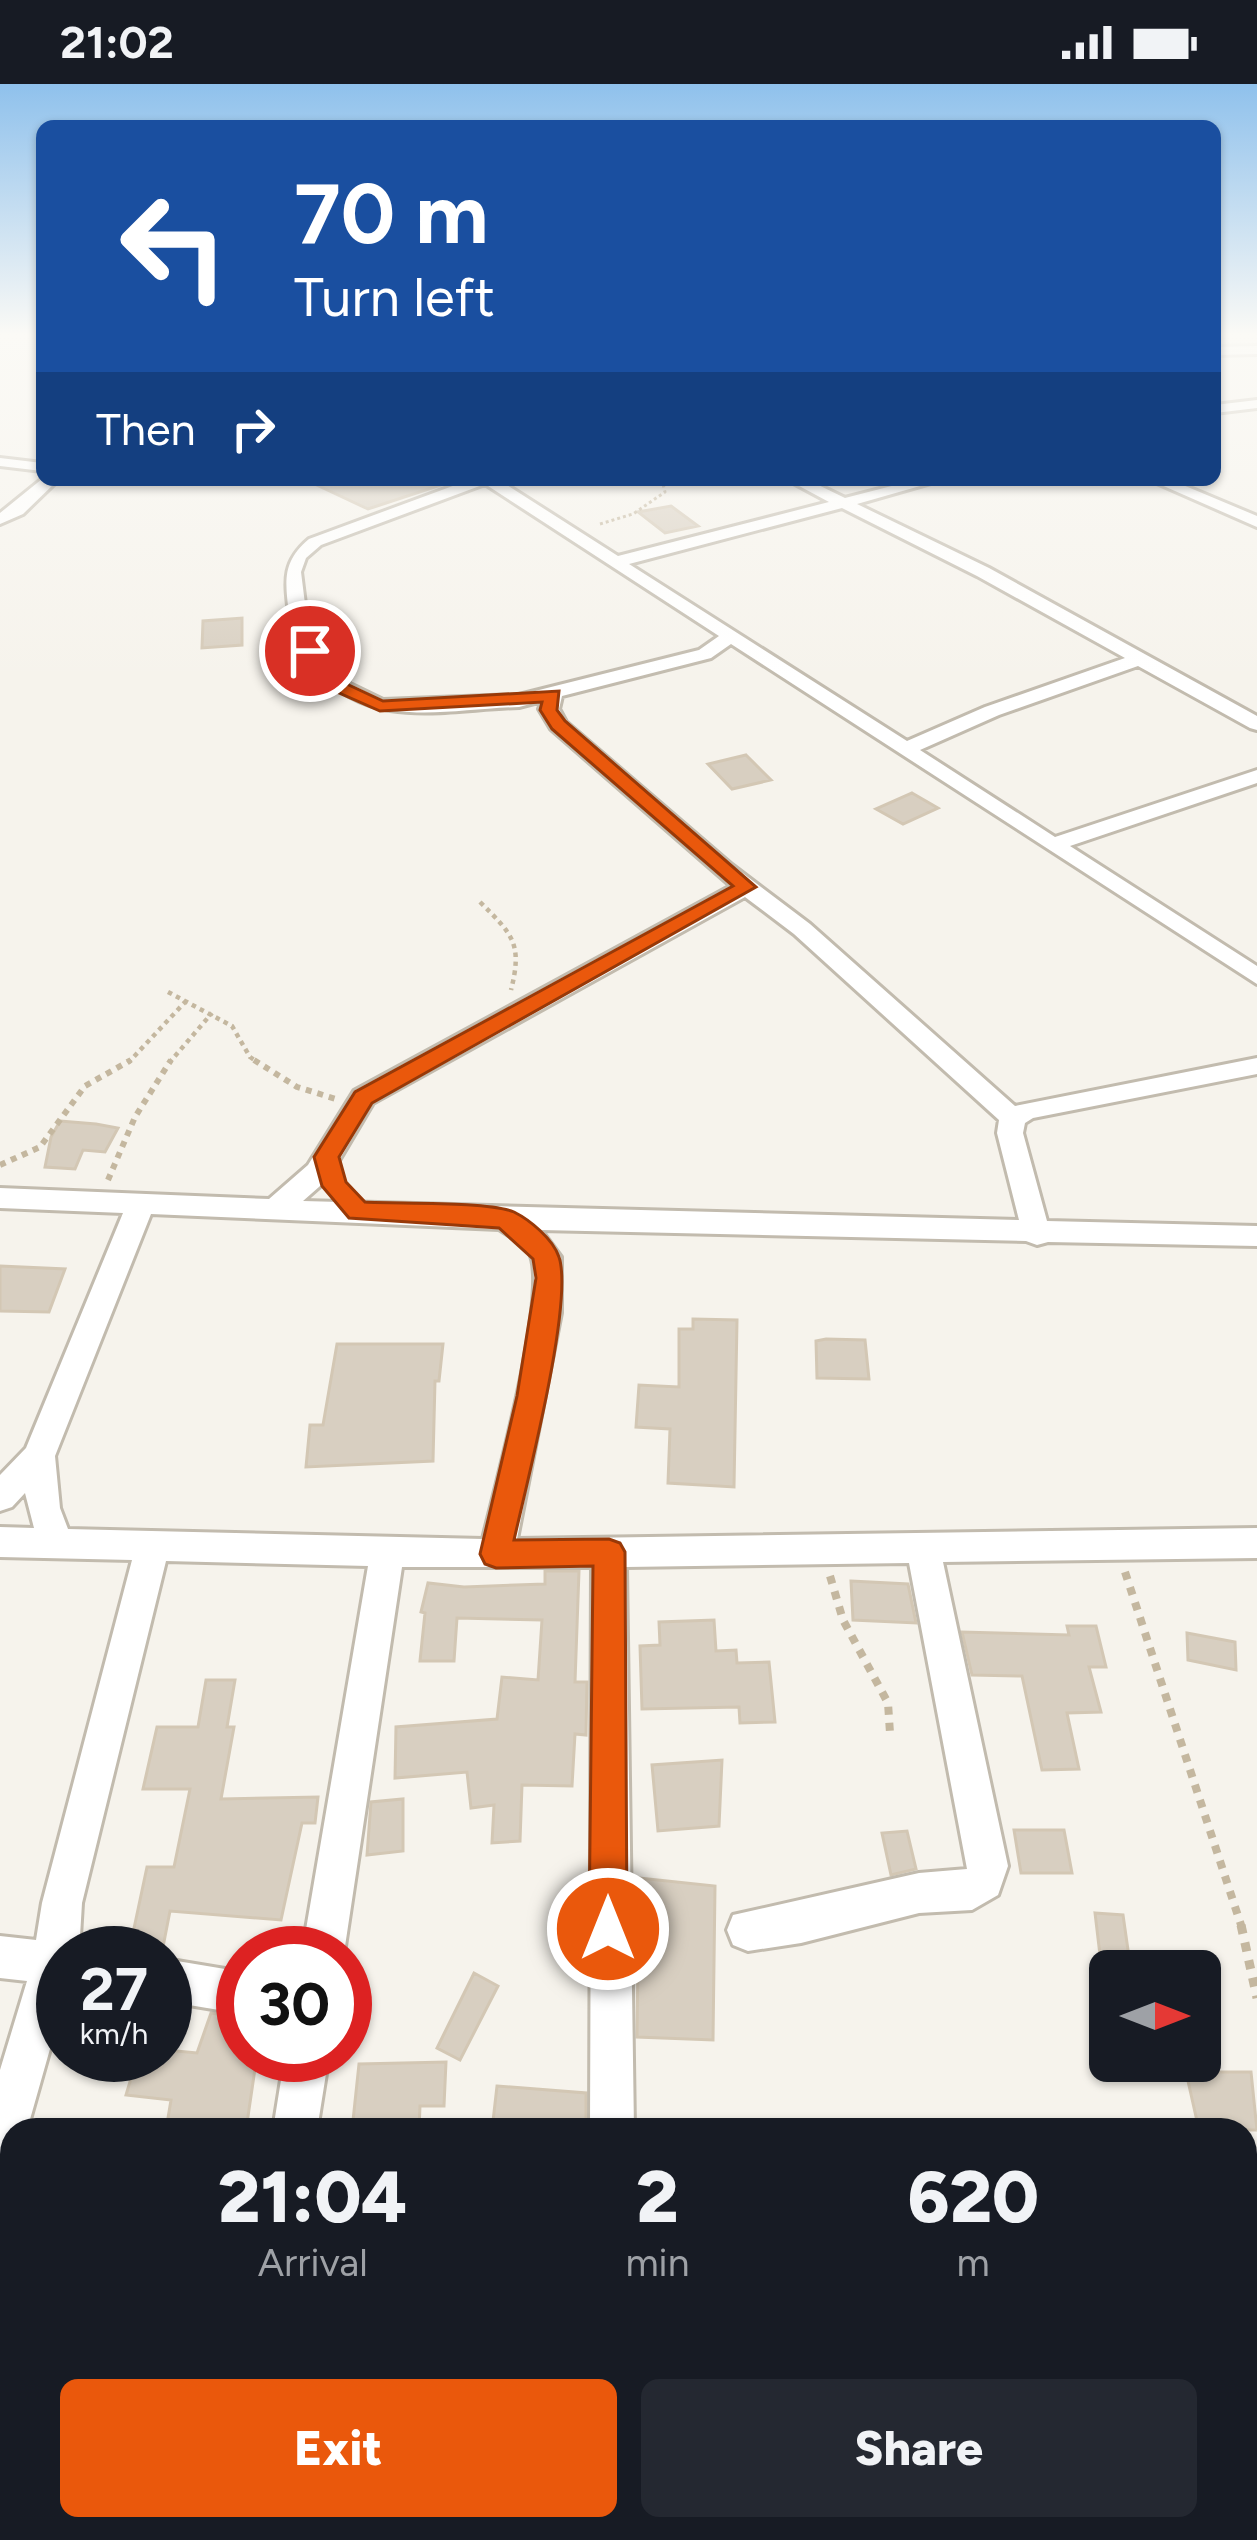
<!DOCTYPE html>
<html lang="en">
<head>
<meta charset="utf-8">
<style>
	:root { --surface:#171b24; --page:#242831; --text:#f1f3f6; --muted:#9ea1a6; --accent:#ea580c }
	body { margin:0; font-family:Figtree,sans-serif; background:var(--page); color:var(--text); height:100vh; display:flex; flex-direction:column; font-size:45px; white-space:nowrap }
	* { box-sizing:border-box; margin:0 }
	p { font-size:39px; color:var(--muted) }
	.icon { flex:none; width:66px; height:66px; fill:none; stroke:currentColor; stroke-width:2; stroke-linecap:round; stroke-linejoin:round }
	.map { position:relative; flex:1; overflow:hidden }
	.details { position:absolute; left:0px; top:2034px; width:1257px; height:423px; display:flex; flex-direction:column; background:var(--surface); border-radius:36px 36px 0 0; box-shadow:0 3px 9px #0004 }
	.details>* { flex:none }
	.guide { position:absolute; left:36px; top:36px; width:1185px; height:366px; border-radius:18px; box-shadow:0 3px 9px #0004; background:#1a4fa0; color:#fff; overflow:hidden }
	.needle { width:78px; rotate:90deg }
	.buttons { position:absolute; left:1089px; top:1866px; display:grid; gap:24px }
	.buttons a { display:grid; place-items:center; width:132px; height:132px; border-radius:18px; background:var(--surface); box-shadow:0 3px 9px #0004; font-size:60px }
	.speed { position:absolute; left:36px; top:1842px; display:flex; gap:24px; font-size:60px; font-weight:700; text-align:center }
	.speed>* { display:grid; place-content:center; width:156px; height:156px; border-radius:50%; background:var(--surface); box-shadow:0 3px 9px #0004; line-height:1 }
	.speed small { font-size:30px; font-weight:400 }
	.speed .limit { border:18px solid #d22; background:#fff; color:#111 }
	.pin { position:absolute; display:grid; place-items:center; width:102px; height:102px; color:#fff; margin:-51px; border:6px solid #fff; border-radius:50%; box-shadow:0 3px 12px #0007 }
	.me { position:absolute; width:132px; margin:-66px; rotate:0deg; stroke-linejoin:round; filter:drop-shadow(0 0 9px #0008) }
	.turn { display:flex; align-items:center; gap:42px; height:252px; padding:0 60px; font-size:54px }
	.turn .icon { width:156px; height:156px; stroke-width:2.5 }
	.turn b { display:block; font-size:84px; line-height:102px }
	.then { display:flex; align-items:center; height:114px; padding:0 60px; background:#0003; gap:24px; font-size:45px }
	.eta { display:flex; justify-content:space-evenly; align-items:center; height:204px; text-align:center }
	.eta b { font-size:72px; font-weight:800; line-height:84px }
	.primary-button { display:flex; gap:24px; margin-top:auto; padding:24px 60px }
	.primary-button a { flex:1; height:138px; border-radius:18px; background:var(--accent); color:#fff; font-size:48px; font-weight:800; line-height:138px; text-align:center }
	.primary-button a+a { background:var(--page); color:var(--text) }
	.status { display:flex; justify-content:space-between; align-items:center; height:84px; padding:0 60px; background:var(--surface); direction:ltr }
	.status svg { height:33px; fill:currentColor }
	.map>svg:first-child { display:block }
	.building { fill:#d8cfc1; stroke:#d3c7b4; stroke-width:3 }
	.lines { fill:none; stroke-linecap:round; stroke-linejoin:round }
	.minor-casing { stroke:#c2bbae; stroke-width:6 }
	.path-far4 { stroke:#c4b79f; stroke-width:3; stroke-dasharray:3 3; stroke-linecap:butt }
	.path-far3 { stroke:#c4b79f; stroke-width:4.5; stroke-dasharray:4.5 4.5; stroke-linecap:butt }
	.path-far2 { stroke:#c4b79f; stroke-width:6; stroke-dasharray:6 6; stroke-linecap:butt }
	.path-far1 { stroke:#c4b79f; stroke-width:8; stroke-dasharray:8 8; stroke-linecap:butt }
	.path { stroke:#c4b79f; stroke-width:9; stroke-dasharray:9 9; stroke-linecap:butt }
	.minor { fill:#fff; fill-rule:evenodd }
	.route { fill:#ea580c; stroke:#983908; stroke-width:3 }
</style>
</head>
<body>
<div class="status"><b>21:02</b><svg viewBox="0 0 49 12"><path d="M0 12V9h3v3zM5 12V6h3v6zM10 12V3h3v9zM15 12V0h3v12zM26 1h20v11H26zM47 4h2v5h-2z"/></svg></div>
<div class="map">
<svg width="1257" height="2456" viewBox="0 0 1257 2456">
	<rect width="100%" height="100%" fill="#f6f3ec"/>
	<path class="building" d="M306,396H440L441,401L368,425Z
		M671,422L698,442L665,449L638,428Z
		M242,534V561L202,564L203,537Z
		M746,671L771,696L732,705L708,680Z
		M912,709L938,724L903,740L876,725Z
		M60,1037L96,1040L118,1044L105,1068L83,1066L75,1085L45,1083L51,1053Z
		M0,1182L65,1185L49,1228L0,1227Z
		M693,1235L737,1236L734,1403L668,1399L670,1345L636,1343L639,1301L679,1303V1245H693Z
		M826,1255L865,1256L869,1295L817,1294L816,1257Z
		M337,1260H443L439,1297H435L433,1377L306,1383L310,1341H323Z
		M545,1487H579L575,1598H587L586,1651L575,1650L572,1702L522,1701L520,1757L492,1759L494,1721L471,1724L467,1688L395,1694L396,1643L497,1635L502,1593L538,1596L542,1536L457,1534L454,1577H420L425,1529L421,1528L428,1499L464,1503L545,1500Z
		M851,1497L908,1500L916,1539L853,1536Z
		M714,1536L716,1567L736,1566L737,1579L769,1578L775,1638L740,1639L739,1623L642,1625L640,1562L660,1561L659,1538Z
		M1067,1542H1096L1106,1583H1089L1101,1628L1067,1629L1079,1685L1042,1686L1022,1592L972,1591L962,1548L1069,1551Z
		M1187,1549L1235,1558L1236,1586L1188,1576Z
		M206,1596H235L227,1643H234L221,1715L318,1713L315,1739H302L281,1836L170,1827L162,1868H129L147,1783H174L190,1705H143L157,1643H198Z
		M722,1676L719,1742L658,1747L652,1681Z
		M403,1715V1767L367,1771L371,1718Z
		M1014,1746H1064L1072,1789H1021Z
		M907,1747L916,1785L891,1791L882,1749Z
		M639,1794L715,1802L713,1956L637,1953Z
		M1095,1829L1123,1831L1129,1873L1100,1871Z
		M474,1889L498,1902L460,1976L437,1964Z
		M211,1929L243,1934V1971H257L246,2046H166L171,2016L126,2011L138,1971H165V1966L197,1969Z
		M446,1978L444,2022H420L419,2046H352L359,1980Z
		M1186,1988H1251L1257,2046H1199Z
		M497,2002L586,2009V2046H492Z"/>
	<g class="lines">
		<g class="minor-casing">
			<path id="minor" d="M1257,262V270L1215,271V263Z
				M1257,316V324L1215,329V321Z
				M0,374L42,379V387L0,382Z
				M42,395L58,396L23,430L0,440V429Z
				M469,396H499L618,472L829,418L788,396H808L845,414L915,396H941L857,420L989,484L1257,632V646L1250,644L1138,582L999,631L920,666L1055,753L1257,686V699L1070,762L1257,882V900L731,560L711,574L562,612L559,625L566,638L732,781L810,840L1015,1022L1257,974V990L1033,1034L1025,1039L1023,1049L1047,1137L1257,1142V1162L1048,1158L1037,1161L1026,1157L541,1146L561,1173V1229L517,1455L1257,1444V1474L943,1478L1008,1782L998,1811L972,1826L919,1829L801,1859L748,1867L733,1861L727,1846L733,1831L919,1789L967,1785L909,1479L626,1483L634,2046H590L592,1483H402L344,1869H302L368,1482L166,1477L82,1819L79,1869H63V1919L27,2046H12V2078L0,2082V1986L27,1897L0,1894V1852L36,1856L42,1819L132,1476L0,1473V1443L34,1444L25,1409L12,1423L0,1427V1391L26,1364L123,1129L0,1124V1104L269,1115L308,1081L354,1007L731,802L551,645L539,625L542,617L519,623C446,625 369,647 318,586C302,566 291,555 289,530C285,496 282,478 309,455ZM485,400L719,552L699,566L519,611L383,616L350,600L309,552L301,488L306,474L321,461ZM842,424L977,492L1125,574L985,623L907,657L629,480ZM745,813L794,850L999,1036L997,1049L1019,1136L303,1117L328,1095L373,1019ZM151,1130L499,1145C508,1151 522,1158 529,1168C551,1203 494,1407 483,1455L68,1445L60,1424L55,1372Z
				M1150,396H1171L1257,432V443Z
				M165,1875L243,1888V1930L165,1917Z
				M285,1971H329L317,2046H273Z
				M222,2445H274L273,2456H221Z
				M564,2445H616L615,2456H563Z"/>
		</g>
		<path class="path-far4" d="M600,440L633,430L665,408L662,396"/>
		<path class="path-far3" d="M480,818C512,850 523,859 511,906
			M168,908L232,942L250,973L259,979
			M128,979L186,917
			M169,979L212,929"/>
		<path class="path-far2" d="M254,976L297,1003L336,1015
			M0,1081L40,1063L85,1002L131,976
			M108,1096L135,1033L171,976"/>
		<path class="path-far1" d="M1125,1488L1242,1844
			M830,1492L843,1536L888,1619L890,1649"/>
		<path class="path" d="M1241,1841L1257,1914
			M0,2114L12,2109"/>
		<use href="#minor" class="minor"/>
	</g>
	<linearGradient id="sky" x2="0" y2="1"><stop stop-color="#8fc1ec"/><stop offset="0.42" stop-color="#fbfaf6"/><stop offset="1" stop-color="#fbfaf6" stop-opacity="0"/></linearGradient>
	<rect width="1257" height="597" fill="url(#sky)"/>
	<path class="route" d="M305,564H316L349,601L383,617L559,607L557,626L565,637L756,803L372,1019L339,1073L346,1098L365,1118C397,1120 489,1117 514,1128C530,1136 553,1155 559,1173C574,1218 526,1402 514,1456L609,1455L620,1459L625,1468L627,1845L621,1858L608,1863L595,1858L589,1845L593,1482L496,1484L485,1480L480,1470L517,1312L536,1194L533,1175L499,1144L349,1134L322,1102L314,1073L355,1008L733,802L552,645L540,626L542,618L380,627L337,608L305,570Z"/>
</svg>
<div class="buttons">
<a><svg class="needle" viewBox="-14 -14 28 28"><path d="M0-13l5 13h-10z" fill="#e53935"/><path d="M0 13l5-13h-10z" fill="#9ea1a6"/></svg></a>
</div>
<div class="speed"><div>27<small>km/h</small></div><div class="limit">30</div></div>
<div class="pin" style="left:310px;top:567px;background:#d93025"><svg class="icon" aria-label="arrive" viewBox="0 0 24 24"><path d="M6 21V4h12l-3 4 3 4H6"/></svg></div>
<svg class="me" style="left:608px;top:1845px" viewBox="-20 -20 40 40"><circle r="17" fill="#ea580c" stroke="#fff" stroke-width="3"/><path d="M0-11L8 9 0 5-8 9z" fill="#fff"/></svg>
<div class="guide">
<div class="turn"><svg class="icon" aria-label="left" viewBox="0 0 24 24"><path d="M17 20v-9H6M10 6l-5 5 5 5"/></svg><div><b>70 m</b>Turn left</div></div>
<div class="then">Then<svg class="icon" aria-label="right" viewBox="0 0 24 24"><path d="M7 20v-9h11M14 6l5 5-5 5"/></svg></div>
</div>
<section class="details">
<div class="eta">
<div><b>21:04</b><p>Arrival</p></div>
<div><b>2</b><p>min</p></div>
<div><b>620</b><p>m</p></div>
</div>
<div class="primary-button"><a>Exit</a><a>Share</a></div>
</section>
</div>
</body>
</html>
